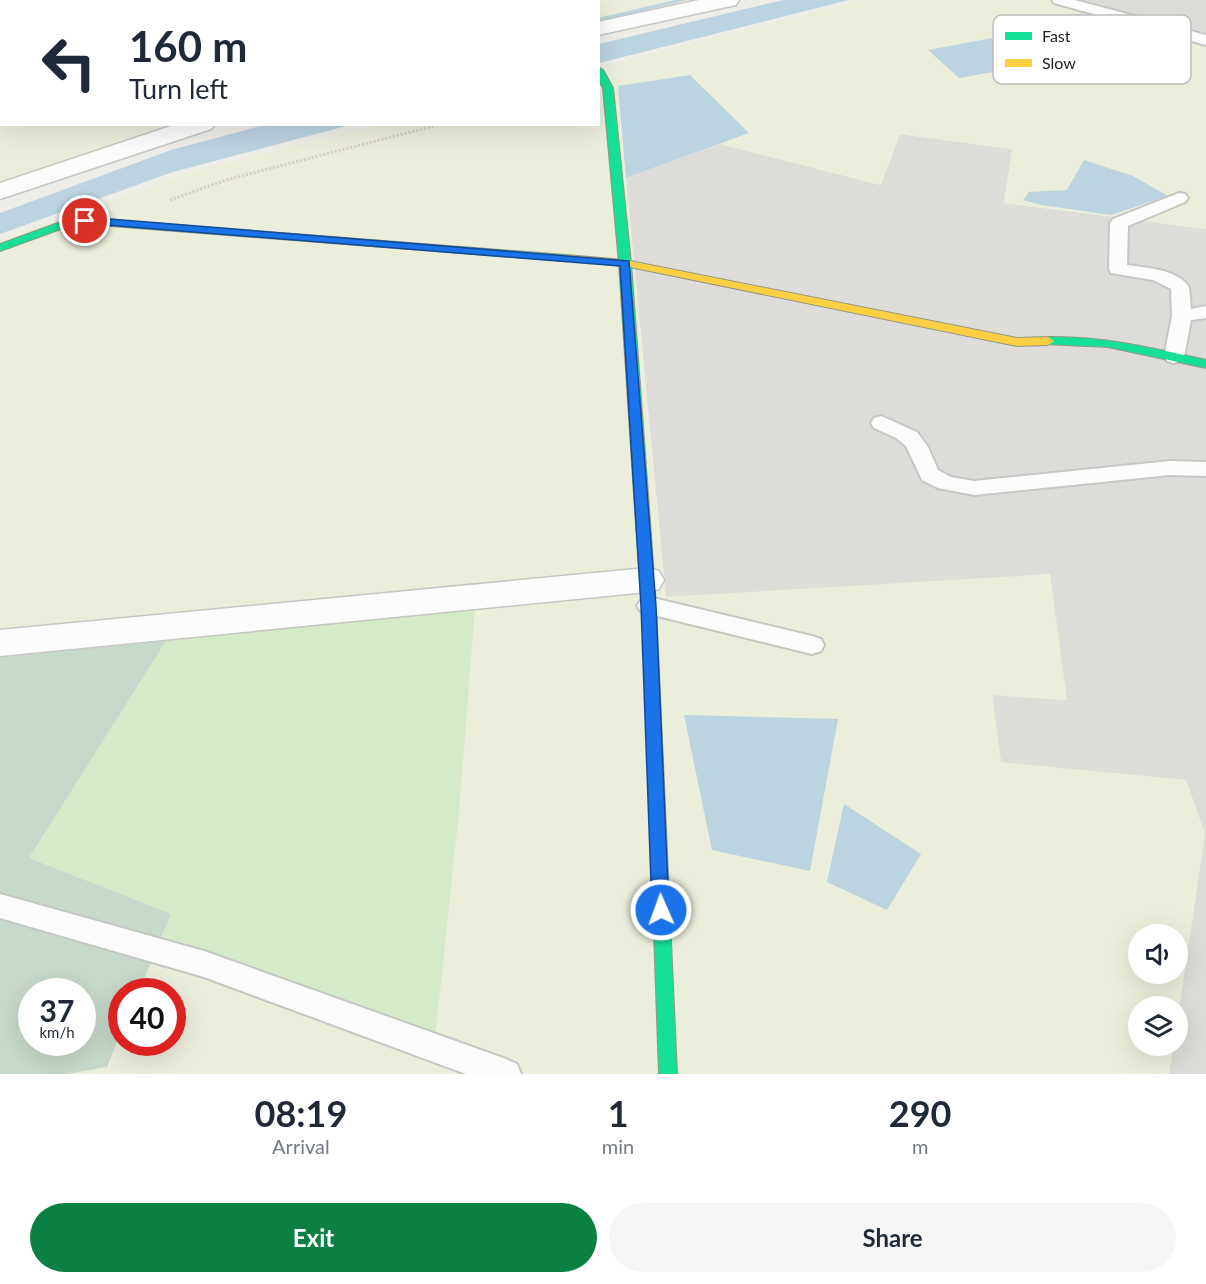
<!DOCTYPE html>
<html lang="en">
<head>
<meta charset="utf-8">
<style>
	:root { --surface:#fff; --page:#f6f6f7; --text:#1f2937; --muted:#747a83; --accent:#0b8043 }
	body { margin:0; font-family:Lato,sans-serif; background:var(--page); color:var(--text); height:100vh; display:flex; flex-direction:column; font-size:22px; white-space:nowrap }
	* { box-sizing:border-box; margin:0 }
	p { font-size:20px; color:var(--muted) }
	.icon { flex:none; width:33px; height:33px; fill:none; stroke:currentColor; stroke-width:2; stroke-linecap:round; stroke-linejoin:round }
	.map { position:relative; height:1074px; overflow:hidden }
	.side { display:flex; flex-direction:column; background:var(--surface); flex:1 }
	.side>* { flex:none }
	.banner { position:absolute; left:0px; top:0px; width:600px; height:126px; box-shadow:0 6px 24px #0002; background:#fff; color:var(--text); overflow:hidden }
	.controls { position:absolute; left:1128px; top:924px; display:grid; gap:12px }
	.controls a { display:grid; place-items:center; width:60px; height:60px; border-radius:50%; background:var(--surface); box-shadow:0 6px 24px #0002; font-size:30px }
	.speed { position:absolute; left:18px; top:978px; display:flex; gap:12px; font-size:30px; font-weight:700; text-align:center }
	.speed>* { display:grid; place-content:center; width:78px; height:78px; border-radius:50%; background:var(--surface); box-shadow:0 6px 24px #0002; line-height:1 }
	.speed small { font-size:15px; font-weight:400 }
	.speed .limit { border:9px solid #d22; background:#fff; color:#111 }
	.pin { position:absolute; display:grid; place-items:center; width:51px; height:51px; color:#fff; margin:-26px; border:3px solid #fff; border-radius:50%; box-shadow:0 2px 6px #0007 }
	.me { position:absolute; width:66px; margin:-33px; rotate:358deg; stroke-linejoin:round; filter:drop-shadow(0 0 4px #0008) }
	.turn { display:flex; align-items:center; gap:21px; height:126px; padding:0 30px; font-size:27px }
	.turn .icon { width:78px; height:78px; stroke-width:2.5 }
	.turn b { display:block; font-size:42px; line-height:51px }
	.eta { display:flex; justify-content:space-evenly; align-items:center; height:102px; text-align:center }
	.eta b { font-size:36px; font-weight:700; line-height:42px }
	.cta { display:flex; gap:12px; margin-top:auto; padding:12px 30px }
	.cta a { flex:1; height:69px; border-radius:36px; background:var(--accent); color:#fff; font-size:24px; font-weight:700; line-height:69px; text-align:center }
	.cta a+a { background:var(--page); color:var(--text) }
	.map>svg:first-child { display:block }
	.residential { fill:#dddcd9 }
	.farmland { fill:#ebeedb; fill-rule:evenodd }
	.grass { fill:#d5ebc7 }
	.cemetery { fill:#c7d9ca; fill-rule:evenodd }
	.water { fill:#bcd3e0 }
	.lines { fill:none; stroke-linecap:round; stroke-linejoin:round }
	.stream { fill:#bcd3e0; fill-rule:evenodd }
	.lane-casing { stroke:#c6c6c4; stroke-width:4 }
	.street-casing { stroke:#c6c6c4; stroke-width:3 }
	.fast-casing { stroke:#939880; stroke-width:2 }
	.slow-casing { stroke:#939880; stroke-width:2 }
	.path { stroke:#d7ccc8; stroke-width:3; stroke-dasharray:2 2; stroke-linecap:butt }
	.lane { fill:#fcfcfc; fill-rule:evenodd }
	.street { fill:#fcfcfc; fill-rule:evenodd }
	.fast { fill:#16e098; fill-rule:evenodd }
	.slow { fill:#ffcf43; fill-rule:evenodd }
	.route { fill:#1a73e8; stroke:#114b97; stroke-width:1.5 }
	.key { fill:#fff; stroke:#bcbcbc; stroke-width:1.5 }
	.key-label { font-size:16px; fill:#1f1f1f }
</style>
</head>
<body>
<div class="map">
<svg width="1206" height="1074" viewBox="0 0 1206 1074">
	<rect width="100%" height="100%" fill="#eeede8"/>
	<path class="residential" d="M1071,0H1206V36Z
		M899,134L1012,149L1004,203L1206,229V1074H1169L1173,1046H1178V1015L1205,834L1186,780L1001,763L992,695L1066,700L1050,575L666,597L626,178L720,144L880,185Z"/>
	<path class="farmland" d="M0,0H697L599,22L598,2H2V124L177,125L0,182Z
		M862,0H1071L1206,36V229L1004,203L1012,149L900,134L881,185L720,144L626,178L666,597L1050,574L1067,700L992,695L1001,762L1186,780L1205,834L1178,1015V1006H1138V1046H1173L1169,1074H0V239L195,171L378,125L598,124L599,68ZM1138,934H1178V974H1138ZM32,992H82V1042H32ZM122,992H172V1042H122Z"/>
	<path class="grass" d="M475,608L459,812L435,1039L160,942L171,914L29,858L169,636Z"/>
	<path class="cemetery" d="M169,636L29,858L171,914L139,991L122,992L121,1032L107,1067L66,1074H0V652ZM32,992H82V1042H32Z"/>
	<path class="water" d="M783,0H849L599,63V44Z
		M1025,32L1055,61L959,78L928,50Z
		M690,75L749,133L626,178L618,86Z
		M268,124L350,125L173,172L0,234V213L171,150Z
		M1084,160L1133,176L1168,196L1111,215L1041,205L1023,200L1029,192L1067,190Z
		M684,715L838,719L810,871L712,850Z
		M844,804L921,854L887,910L827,882Z"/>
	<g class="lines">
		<path class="stream" d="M675,0H687L598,22V18Z"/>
		<g class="lane-casing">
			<path id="lane" d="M1052,0H1075L1206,35V45L1054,3Z
				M1179,193L1185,194L1188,198L1185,202L1128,226L1127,265C1147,268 1177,269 1189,287L1191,309L1206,306V318L1191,320L1184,357L1181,361L1174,363L1167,361L1164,357L1172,316L1171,289L1153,280L1111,273L1109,269L1110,223L1113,219Z
				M881,416L917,432L928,447L938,470L951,477L974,481L1170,461L1206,462V476L1170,475L974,495L938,488L922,480L906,446L896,438L874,428L871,423L874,418Z
				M649,597L812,636L821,639L824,645L821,651L812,654L641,612L637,606L641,600Z
				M0,894L204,951L506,1059L517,1064L521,1074H466L204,977L0,918Z"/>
		</g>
		<g class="street-casing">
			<path id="street" d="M523,0H545V2H523Z
				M699,0H739L736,5L598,35V22Z
				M177,124H215L211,129L0,199V183Z
				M647,568L659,571L664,580L659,589L647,592L0,656V630Z"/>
		</g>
		<g class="fast-casing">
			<path id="fast" d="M598,67L603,70L613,88L631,263L648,494L641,499L634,494L619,263L603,88L598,79Z
				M85,218L566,255L572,258L566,261L85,224L72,225L0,251V244L66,220Z
				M1048,337C1102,336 1153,348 1206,360V368L1108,347L1044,344L1042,341Z
				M660,868L666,870L668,875L677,1074H659L652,875L654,870Z"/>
		</g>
		<g class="slow-casing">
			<path id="slow" d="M566,255L625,260L1017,338L1048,337L1054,341L1048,345L1017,346L625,266L562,260L560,258Z
				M641,489L648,494L656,606L668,875L666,880L660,882L654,880L652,875L642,606L634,494Z"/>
		</g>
		<path class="path" d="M170,200L226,180L441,124"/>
		<use href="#lane" class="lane"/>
		<use href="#street" class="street"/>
		<use href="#fast" class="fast"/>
		<use href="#slow" class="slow"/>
	</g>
	<path class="route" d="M85,217L629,261L656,606L669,910L667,916L661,918L655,916L652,910L641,606L620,266L81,223V218Z"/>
	<rect x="993" y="15" width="198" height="69" rx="9" class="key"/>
	<rect x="1005" y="32" width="27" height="8" fill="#16e098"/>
	<rect x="1005" y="59" width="27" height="8" fill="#ffcf43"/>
	<g class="key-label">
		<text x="1042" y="42">Fast</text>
		<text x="1042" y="69">Slow</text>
	</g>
</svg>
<div class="controls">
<a><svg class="icon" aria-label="sound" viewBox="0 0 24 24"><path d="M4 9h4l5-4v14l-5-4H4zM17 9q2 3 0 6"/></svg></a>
<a><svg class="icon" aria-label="layers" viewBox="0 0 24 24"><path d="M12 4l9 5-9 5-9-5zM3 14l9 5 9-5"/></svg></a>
</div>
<div class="speed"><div>37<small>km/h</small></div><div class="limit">40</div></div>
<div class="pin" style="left:85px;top:221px;background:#d93025"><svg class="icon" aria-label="arrive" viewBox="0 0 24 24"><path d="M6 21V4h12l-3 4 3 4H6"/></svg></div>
<svg class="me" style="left:661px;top:910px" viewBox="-20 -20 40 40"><circle r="17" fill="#1a73e8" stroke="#fff" stroke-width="3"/><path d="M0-11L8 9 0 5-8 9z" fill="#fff"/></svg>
<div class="banner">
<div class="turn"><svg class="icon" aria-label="left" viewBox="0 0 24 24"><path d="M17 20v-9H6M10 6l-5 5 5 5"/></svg><div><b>160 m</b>Turn left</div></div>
</div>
</div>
<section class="side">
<div class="eta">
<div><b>08:19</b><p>Arrival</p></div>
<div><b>1</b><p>min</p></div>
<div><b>290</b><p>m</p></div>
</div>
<div class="cta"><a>Exit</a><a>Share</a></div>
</section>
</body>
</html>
